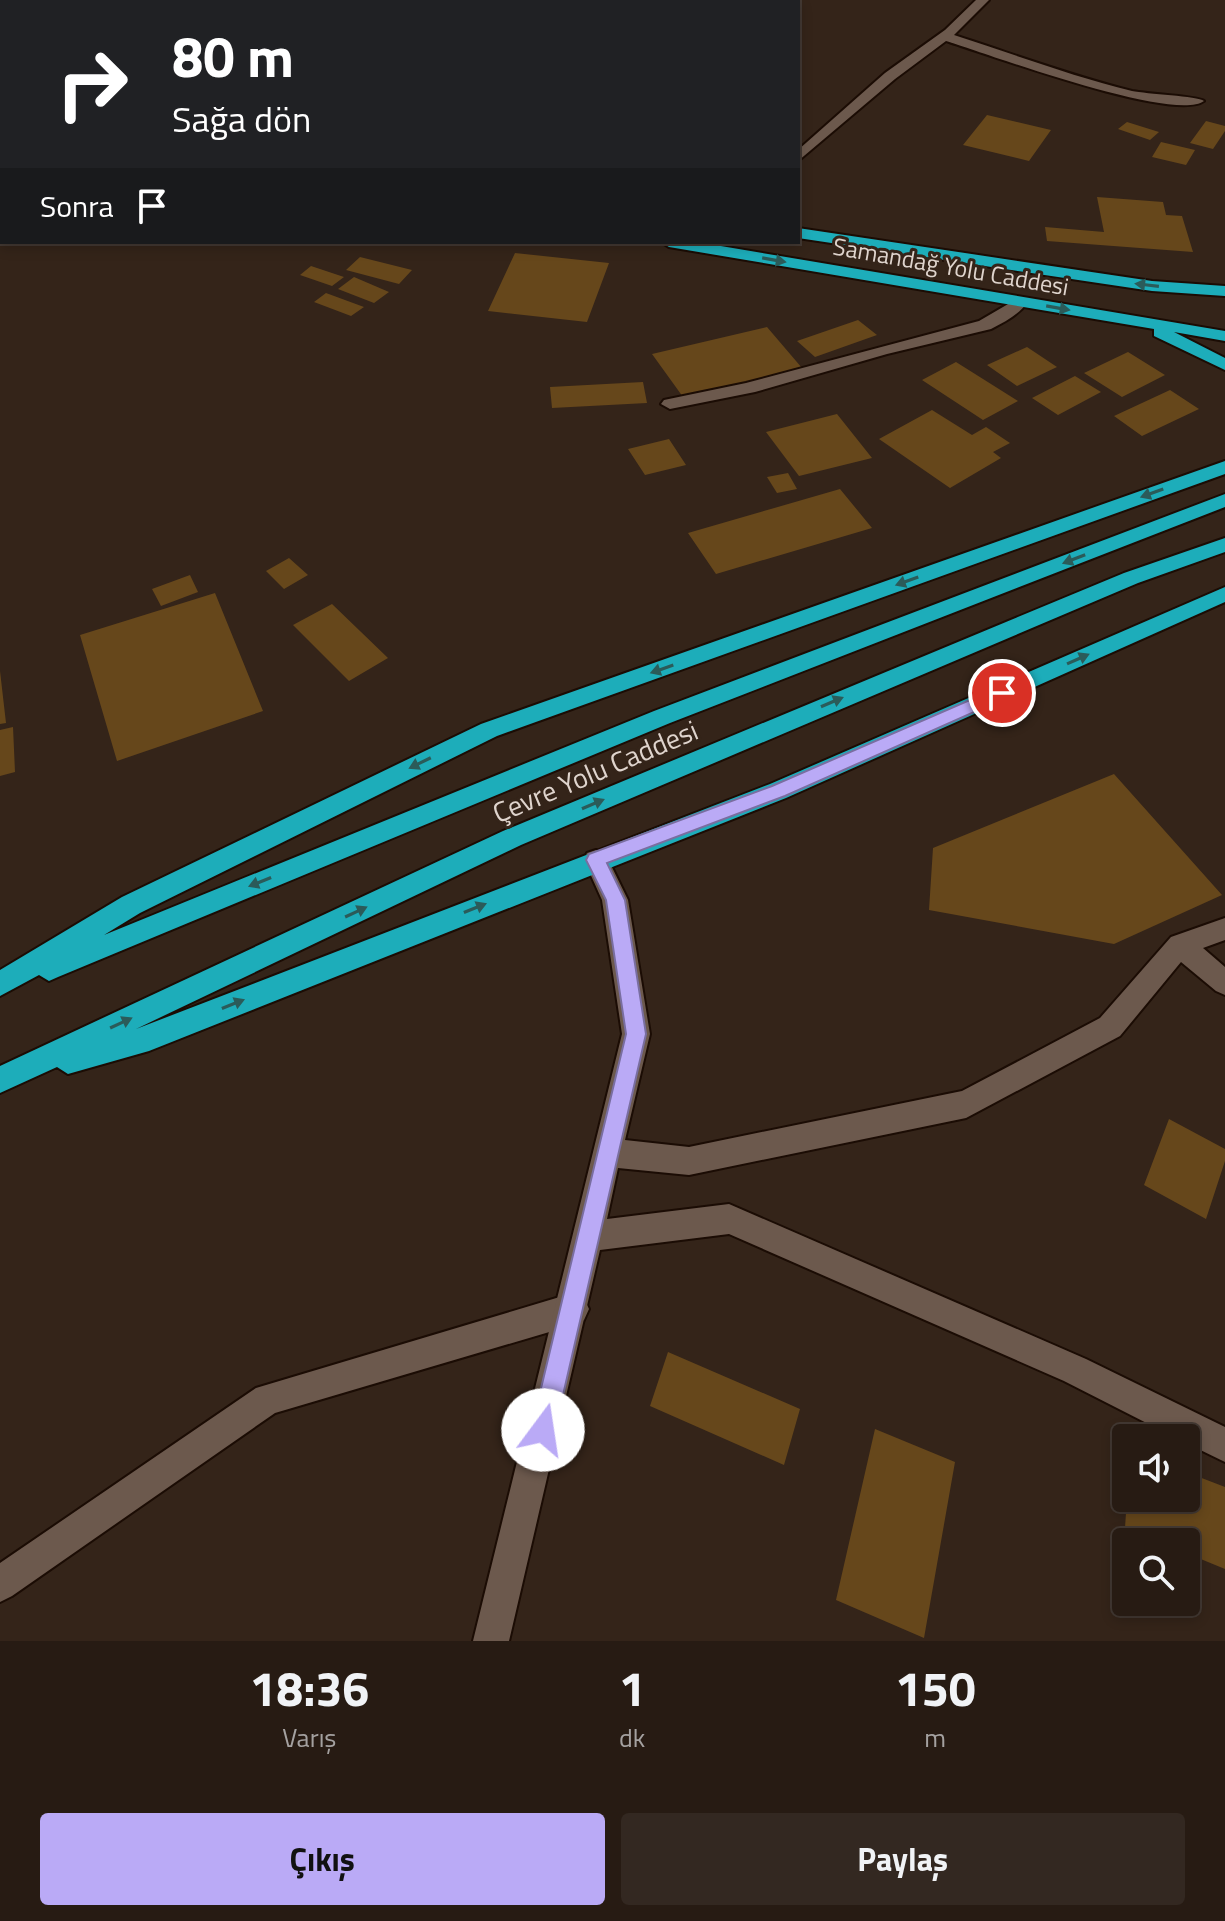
<!DOCTYPE html>
<html lang="tr">
<head>
<meta charset="utf-8">
<style>
	:root { --surface:#271b13; --page:#332821; --text:#f1f3f6; --muted:#a4a1a0; --line:#433933; --accent:#baaaf6 }
	body { margin:0; font-family:"Titillium Web",sans-serif; background:var(--page); color:var(--text); height:100vh; display:flex; flex-direction:column; font-size:30px; white-space:nowrap }
	* { box-sizing:border-box; margin:0 }
	p { font-size:26px; color:var(--muted) }
	.icon { flex:none; width:44px; height:44px; fill:none; stroke:currentColor; stroke-width:2; stroke-linecap:round; stroke-linejoin:round }
	.map { position:relative; height:1641px; overflow:hidden }
	.panel { display:flex; flex-direction:column; background:var(--surface); flex:1 }
	.panel>* { flex:none }
	.top-card { position:absolute; left:0px; top:0px; width:800px; height:244px; box-shadow:0 4px 12px #0003,0 0 0 2px var(--line); background:#202124; color:#fff; overflow:hidden }
	.tools { position:absolute; left:1112px; top:1424px; display:grid; gap:16px }
	.tools a { display:grid; place-items:center; width:88px; height:88px; border-radius:8px; background:var(--surface); box-shadow:0 4px 12px #0003,0 0 0 2px var(--line); font-size:40px }
	.pin { position:absolute; display:grid; place-items:center; width:68px; height:68px; color:#fff; margin:-34px; border:4px solid #fff; border-radius:50%; box-shadow:0 2px 8px #0007 }
	.me { position:absolute; width:88px; margin:-44px; rotate:14deg; stroke-linejoin:round; filter:drop-shadow(0 0 6px #0008) }
	.turn { display:flex; align-items:center; gap:28px; height:168px; padding:0 40px; font-size:36px }
	.turn .icon { width:104px; height:104px; stroke-width:2.5 }
	.turn b { display:block; font-size:56px; line-height:68px }
	.then { display:flex; align-items:center; height:76px; padding:0 40px; background:#0003; gap:16px; font-size:30px }
	.eta { display:flex; justify-content:space-evenly; align-items:center; height:136px; text-align:center }
	.eta b { font-size:48px; font-weight:700; line-height:56px }
	.cta { display:flex; gap:16px; margin-top:auto; padding:16px 40px }
	.cta a { flex:1; height:92px; border-radius:8px; background:var(--accent); color:#111; font-size:32px; font-weight:700; line-height:92px; text-align:center }
	.cta a+a { background:var(--page); color:var(--text) }
	.map>svg:first-child { display:block }
	.building { fill:#66471b }
	.lines { fill:none; stroke-linecap:round; stroke-linejoin:round }
	.lane-casing { stroke:#1b0c04; stroke-width:4 }
	.street-casing { stroke:#1b0c04; stroke-width:4 }
	.highway-casing { stroke:#1b0c04; stroke-width:4 }
	.lane { fill:#6c594d; fill-rule:evenodd }
	.street { fill:#6c594d; fill-rule:evenodd }
	.highway { fill:#1dadba; fill-rule:evenodd }
	.oneway { fill:#2b5b59 }
	.route { fill:#baaaf6; stroke:#796ea0; stroke-width:2 }
	.labels { text-anchor:middle; dominant-baseline:central; stroke-width:6; stroke-linejoin:round; paint-order:stroke }
	.far-street-label { font-size:24px; fill:#dfd4cd; stroke:#342419 }
	.street-label { font-size:28px; fill:#dfd4cd; stroke:#342419 }
</style>
</head>
<body>
<div class="map">
<svg width="1225" height="1641" viewBox="0 0 1225 1641">
	<rect width="100%" height="100%" fill="#342419"/>
	<path class="building" d="M987,115L1051,130L1029,161L963,145Z
		M1206,121L1225,126V131L1213,149L1190,143Z
		M1127,122L1159,132L1150,140L1118,129Z
		M1161,142L1195,150L1186,165L1152,157Z
		M1097,197L1163,202L1166,215L1182,216L1193,252L1047,241L1045,227L1104,232Z
		M515,253L609,263L587,322L488,311Z
		M360,257L412,270L399,284L346,270Z
		M311,266L344,277L332,286L300,275Z
		M354,277L389,292L374,303L338,289Z
		M326,293L364,307L351,316L314,302Z
		M858,320L877,335L815,357L797,341Z
		M767,327L802,368L683,397L652,354Z
		M1027,347L1057,367L1017,386L987,365Z
		M1128,352L1165,375L1122,397L1084,373Z
		M956,362L1018,401L983,420L922,380Z
		M1075,376L1101,392L1058,415L1032,398Z
		M643,382L647,403L552,408L550,387Z
		M1170,390L1199,409L1142,436L1114,416Z
		M932,410L972,435L986,427L1010,443L993,452L1001,458L950,488L879,439Z
		M837,414L872,458L799,476L766,432Z
		M669,439L686,465L645,475L628,449Z
		M788,473L797,489L777,493L767,477Z
		M840,489L872,528L716,574L688,533Z
		M289,558L308,575L284,589L266,571Z
		M190,575L198,592L161,606L152,589Z
		M215,593L263,711L117,761L80,635Z
		M332,604L388,658L349,681L293,625Z
		M0,671L6,723L0,724Z
		M13,727L15,772L0,776V730Z
		M1114,774L1222,895L1114,944L929,910L933,848Z
		M1169,1119L1225,1149V1161L1206,1219L1144,1185Z
		M668,1352L800,1409L784,1465L650,1406Z
		M875,1429L955,1462L924,1638L836,1600Z
		M1186,1472L1225,1487V1569L1186,1553V1542H1159L1125,1528L1127,1498H1186Z"/>
	<g class="lines">
		<g class="lane-casing">
			<path id="lane" d="M1020,297L1026,299L1028,302C1018,315 1006,321 991,329L887,354L755,392L670,409L661,404L664,400L746,383L979,321Z
				M573,1293L584,1298L589,1309L584,1320L573,1325L275,1413L12,1596L0,1602V1563L256,1388Z"/>
		</g>
		<g class="street-casing">
			<path id="street" d="M415,0H434L414,2Z
				M976,0H989L954,35C1013,54 1072,76 1132,91C1146,94 1198,96 1204,101C1174,123 988,54 946,41L895,79L798,161V150L885,73L945,30Z
				M596,850L605,853L628,900L650,1034L625,1140L689,1147L962,1091L1100,1018L1171,937L1225,918V940L1203,948L1225,967V995L1216,991L1181,962L1120,1036L966,1118L689,1175L618,1168L607,1219L729,1204L1086,1359L1225,1427V1462L1186,1443V1438H1176L1064,1381L729,1234L600,1250L509,1641H473L622,1034L602,900L584,860L587,853Z"/>
		</g>
		<g class="highway-casing">
			<path id="highway" d="M0,106H2V114H0Z
				M0,130H2V138H0Z
				M798,228L1152,281L1225,286V296L1152,291L798,238Z
				M661,242H697L1225,331V341L1174,332L1225,358V370L1154,336V329L669,247Z
				M1225,461V474L497,736L140,913L104,935L654,711L1225,494V507L670,723L58,977L49,981L39,975L0,996V970L122,897L481,724Z
				M1225,538V552L1138,583L521,845L136,1029L770,784L1225,587V602L786,798L149,1051L68,1074L57,1067L0,1093V1066L503,831L1124,573Z"/>
		</g>
		<use href="#lane" class="lane"/>
		<use href="#street" class="street"/>
		<use href="#highway" class="highway"/>
	</g>
	<defs><path id="oneway-solid" d="M-6-.8H1V-3.2L6.5 0L1 3.2V.8H-6Z" transform="scale(2)"/></defs>
	<g class="oneway">
		<use href="#oneway-solid" transform="translate(774 260) rotate(10)"/>
		<use href="#oneway-solid" transform="translate(1147 285) rotate(-173)"/>
		<use href="#oneway-solid" transform="translate(1058 308) rotate(10)"/>
		<use href="#oneway-solid" transform="translate(1152 493) rotate(160)"/>
		<use href="#oneway-solid" transform="translate(1074 559) rotate(159)"/>
		<use href="#oneway-solid" transform="translate(907 581) rotate(160)"/>
		<use href="#oneway-solid" transform="translate(1078 659) rotate(-24)"/>
		<use href="#oneway-solid" transform="translate(662 669) rotate(161)"/>
		<use href="#oneway-solid" transform="translate(832 702) rotate(-23)"/>
		<use href="#oneway-solid" transform="translate(420 763) rotate(154)"/>
		<use href="#oneway-solid" transform="translate(593 804) rotate(-23)"/>
		<use href="#oneway-solid" transform="translate(260 882) rotate(158)"/>
		<use href="#oneway-solid" transform="translate(475 908) rotate(-22)"/>
		<use href="#oneway-solid" transform="translate(356 912) rotate(-25)"/>
		<use href="#oneway-solid" transform="translate(233 1004) rotate(-22)"/>
		<use href="#oneway-solid" transform="translate(121 1023) rotate(-25)"/>
	</g>
	<path class="route" d="M1002,686L1010,693L1008,697L785,796L607,863L625,900L646,1034L555,1430L552,1439L543,1442L534,1439L531,1430L626,1034L606,900L586,860L589,854L772,786Z"/>
	<g class="labels">
		<g class="far-street-label">
			<text transform="translate(951 266) rotate(10)">Samandağ Yolu Caddesi</text>
		</g>
		<g class="street-label">
			<text transform="translate(595 771) rotate(-23)">Çevre Yolu Caddesi</text>
		</g>
	</g>
</svg>
<div class="tools">
<a><svg class="icon" aria-label="sound" viewBox="0 0 24 24"><path d="M4 9h4l5-4v14l-5-4H4zM17 9q2 3 0 6"/></svg></a>
<a><svg class="icon" aria-label="search" viewBox="0 0 24 24"><circle cx="10" cy="10" r="6"/><path d="M15 15l6 6"/></svg></a>
</div>
<div class="pin" style="left:1002px;top:693px;background:#d93025"><svg class="icon" aria-label="arrive" viewBox="0 0 24 24"><path d="M6 21V4h12l-3 4 3 4H6"/></svg></div>
<svg class="me" style="left:543px;top:1430px" viewBox="-20 -20 40 40"><circle r="19" fill="#fff"/><path d="M0-13L10 11 0 6-10 11z" fill="#baaaf6"/></svg>
<div class="top-card">
<div class="turn"><svg class="icon" aria-label="right" viewBox="0 0 24 24"><path d="M7 20v-9h11M14 6l5 5-5 5"/></svg><div><b>80 m</b>Sağa dön</div></div>
<div class="then">Sonra<svg class="icon" aria-label="arrive" viewBox="0 0 24 24"><path d="M6 21V4h12l-3 4 3 4H6"/></svg></div>
</div>
</div>
<section class="panel">
<div class="eta">
<div><b>18:36</b><p>Varış</p></div>
<div><b>1</b><p>dk</p></div>
<div><b>150</b><p>m</p></div>
</div>
<div class="cta"><a>Çıkış</a><a>Paylaş</a></div>
</section>
</body>
</html>
